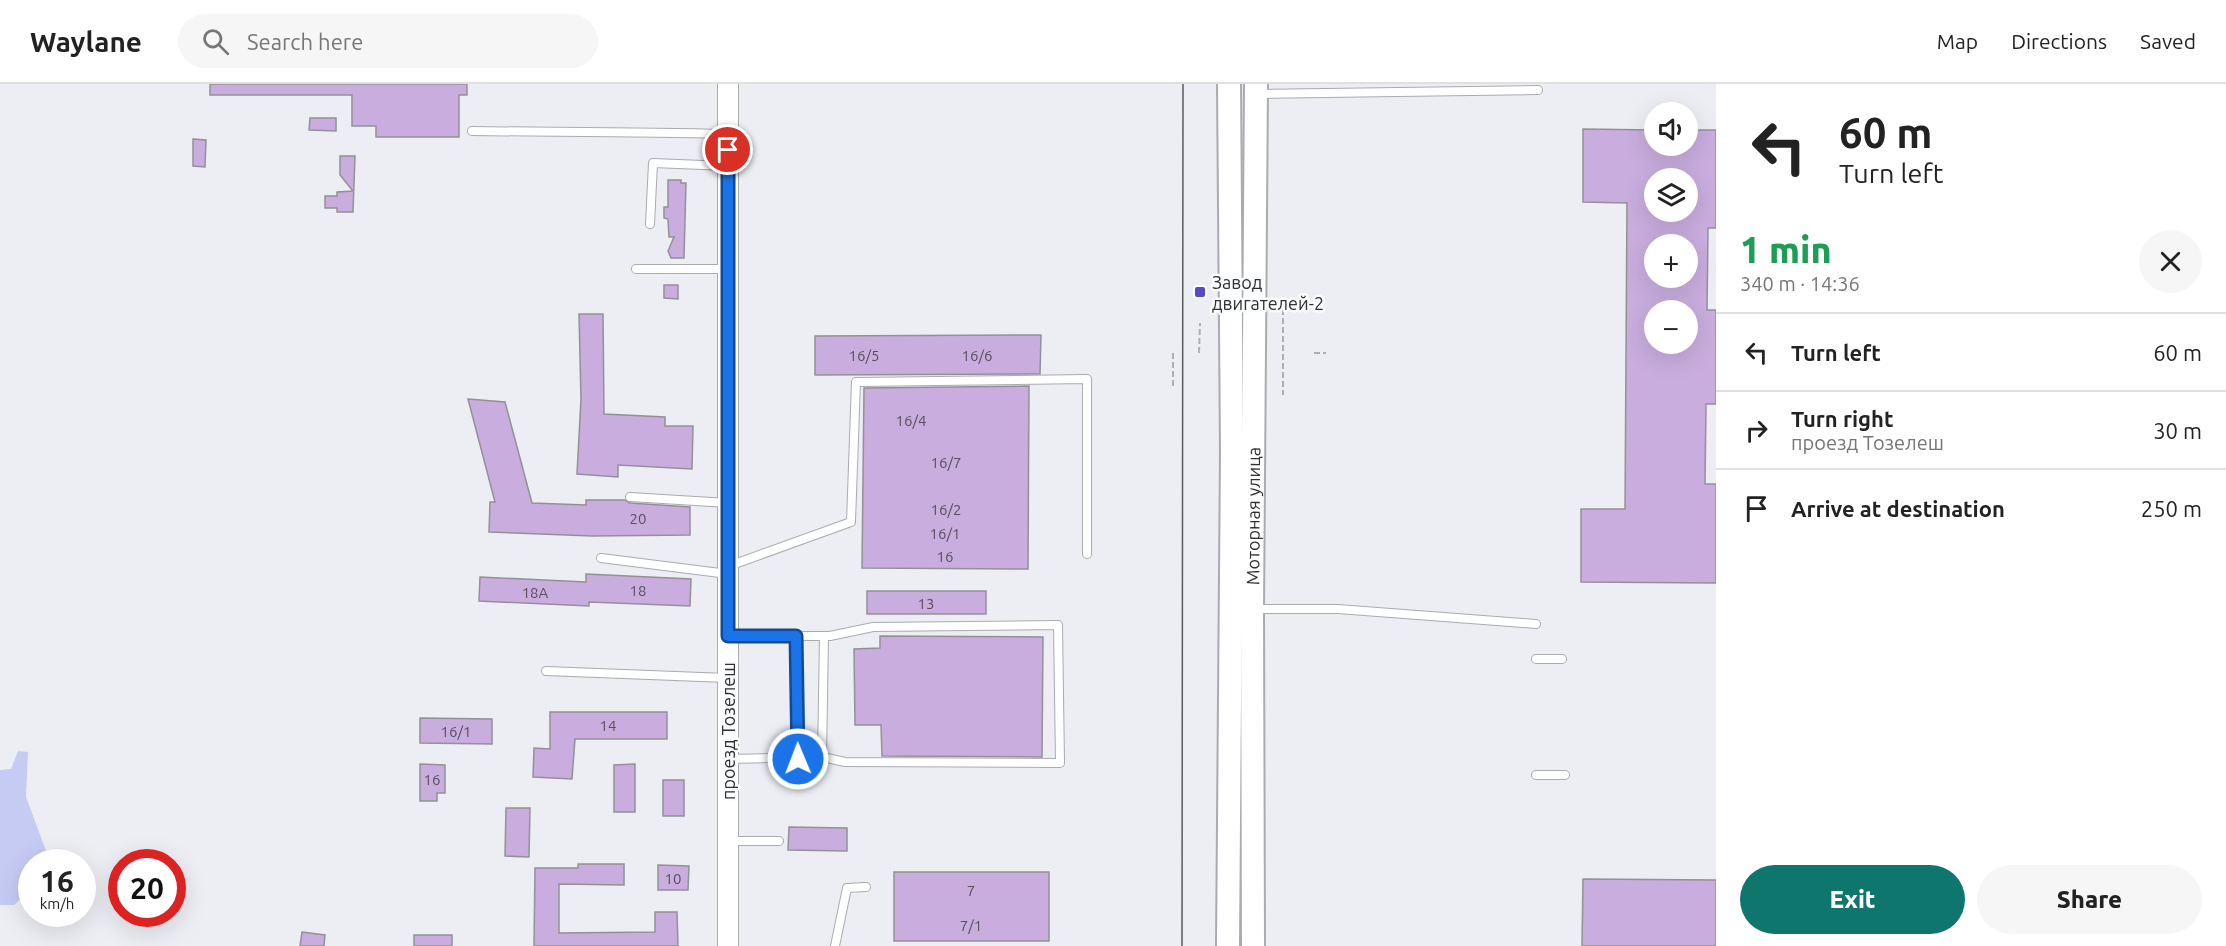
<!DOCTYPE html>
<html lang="en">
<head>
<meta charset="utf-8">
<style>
	:root { --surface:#fff; --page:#f6f6f6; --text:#222; --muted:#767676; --line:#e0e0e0; --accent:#0f766e }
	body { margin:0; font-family:Ubuntu,sans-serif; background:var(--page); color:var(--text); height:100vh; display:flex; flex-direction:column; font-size:22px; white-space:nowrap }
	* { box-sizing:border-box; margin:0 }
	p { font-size:20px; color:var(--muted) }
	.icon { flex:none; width:33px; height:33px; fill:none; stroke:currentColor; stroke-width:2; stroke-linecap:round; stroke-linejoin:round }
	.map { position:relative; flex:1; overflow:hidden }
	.drawer { display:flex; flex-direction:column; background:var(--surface); width:510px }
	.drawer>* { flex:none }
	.banner { background:#fff; color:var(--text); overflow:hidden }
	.tools { position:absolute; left:1644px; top:18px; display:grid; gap:12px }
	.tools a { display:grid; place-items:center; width:54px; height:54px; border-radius:50%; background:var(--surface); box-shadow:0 6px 24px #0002; font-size:30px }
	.speed { position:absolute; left:18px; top:765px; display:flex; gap:12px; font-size:30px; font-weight:700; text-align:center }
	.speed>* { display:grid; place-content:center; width:78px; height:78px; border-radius:50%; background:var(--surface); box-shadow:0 6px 24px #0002; line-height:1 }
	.speed small { font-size:15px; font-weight:400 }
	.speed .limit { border:9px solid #d22; background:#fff; color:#111 }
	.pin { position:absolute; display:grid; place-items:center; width:51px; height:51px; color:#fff; margin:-26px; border:3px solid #fff; border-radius:50%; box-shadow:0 2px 6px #0007 }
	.me { position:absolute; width:66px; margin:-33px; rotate:359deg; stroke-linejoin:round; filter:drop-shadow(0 0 4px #0008) }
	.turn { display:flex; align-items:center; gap:21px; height:126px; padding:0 24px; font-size:27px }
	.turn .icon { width:78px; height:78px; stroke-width:2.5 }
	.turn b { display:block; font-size:42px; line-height:51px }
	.round { display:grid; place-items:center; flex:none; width:63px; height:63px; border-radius:32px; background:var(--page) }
	.head { display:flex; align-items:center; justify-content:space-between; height:102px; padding:0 24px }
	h1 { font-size:36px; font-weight:800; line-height:45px; color:#1e9e55 }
	.button { display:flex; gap:12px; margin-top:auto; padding:12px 24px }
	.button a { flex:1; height:69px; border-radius:36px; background:var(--accent); color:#fff; font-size:24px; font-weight:800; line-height:69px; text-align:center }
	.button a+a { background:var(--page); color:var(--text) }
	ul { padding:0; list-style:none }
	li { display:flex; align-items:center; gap:18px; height:78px; padding:0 24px; border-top:2px solid var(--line) }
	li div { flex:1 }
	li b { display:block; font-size:22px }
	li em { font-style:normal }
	header { display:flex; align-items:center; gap:36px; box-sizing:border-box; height:84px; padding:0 30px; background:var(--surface); border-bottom:2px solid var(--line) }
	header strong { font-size:28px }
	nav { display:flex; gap:33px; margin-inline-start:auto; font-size:21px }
	.search { width:420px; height:54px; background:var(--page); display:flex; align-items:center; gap:15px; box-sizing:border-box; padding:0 21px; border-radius:33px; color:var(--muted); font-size:22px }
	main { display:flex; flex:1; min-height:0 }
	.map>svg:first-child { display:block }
	.green { fill:#c6cbf4 }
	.building { fill:#c8adde; stroke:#939196; stroke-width:1.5; fill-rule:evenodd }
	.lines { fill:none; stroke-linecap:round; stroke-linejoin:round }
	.service-casing { stroke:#aaabb0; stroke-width:10 }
	.tertiary-casing { stroke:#aaabb0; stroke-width:22 }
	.secondary-casing { stroke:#aaabb0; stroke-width:26 }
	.path { stroke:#adadb2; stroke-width:2; stroke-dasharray:6 3; stroke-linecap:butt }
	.service { stroke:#fff; stroke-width:8 }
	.tertiary { stroke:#fff; stroke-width:20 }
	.secondary { stroke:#fff; stroke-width:22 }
	.tram { stroke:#5a5a5d; stroke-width:1.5 }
	.route-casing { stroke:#114b97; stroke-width:15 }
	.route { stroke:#1a73e8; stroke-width:10 }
	.poi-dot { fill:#574ac2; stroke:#fbfcfe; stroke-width:2 }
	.labels { text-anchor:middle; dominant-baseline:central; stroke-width:5; stroke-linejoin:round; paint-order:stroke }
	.number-label { font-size:15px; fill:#564f5d }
	.poi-label { font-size:18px; fill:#303032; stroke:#fbfcfe; text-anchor:start }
	.street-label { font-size:18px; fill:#303032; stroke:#fbfcfe }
</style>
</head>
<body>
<header>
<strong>Waylane</strong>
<div class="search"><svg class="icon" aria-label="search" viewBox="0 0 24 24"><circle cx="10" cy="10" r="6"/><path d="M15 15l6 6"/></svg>Search here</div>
<nav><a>Map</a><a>Directions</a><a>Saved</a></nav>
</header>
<main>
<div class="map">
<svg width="1716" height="862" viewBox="0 0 1716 862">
	<rect width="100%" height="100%" fill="#edeef4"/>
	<path class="green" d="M18,667L28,668L26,713L48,772L45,778H32L31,805L14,821H0V686L11,685Z"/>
	<path class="building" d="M210,0H467V11H459V53H376V42H352V11H210Z
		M310,34H336V47L309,46Z
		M1583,45L1654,46V62H1688V46H1716V144H1708L1707,226H1716V320H1706L1705,400H1716V499L1581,498V425H1625L1627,119L1583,118ZM1654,94H1688V128H1654ZM1654,160H1688V194H1654ZM1654,226H1688V260H1654Z
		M193,55L206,56L205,83L193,82Z
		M340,72H355L353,128H337V124H325V112H337V108L353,107L340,91Z
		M668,96H681V99H686L684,174H671L668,167L674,153H669L668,135L664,134V123H668Z
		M664,201H678V215L664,214Z
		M579,230H603L604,330L665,333V342H693L692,385L618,381V393L577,390L581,315Z
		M1041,251L1040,290L815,291V252Z
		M1029,302L1028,485L862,484L864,304Z
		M468,315L505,318L532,419L586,421V416H625L630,419L690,423V451L592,452L489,448L490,418H495Z
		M586,490L691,495L690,522L589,518V522L479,517L480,493L586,498Z
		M867,507H986V530H867Z
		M880,552L1043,553L1042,673L882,672L881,641H855L854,565L880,564Z
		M550,628H667V655H575L572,695L533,693L534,664L550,665Z
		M420,634L492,635V660L420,659Z
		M420,680L445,681V709H437V717H420Z
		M635,680V728H614V681Z
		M663,696H684V732H663Z
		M506,724H530L529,773L505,772Z
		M789,743L847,744V767L788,766Z
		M578,780H624V801L559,800V849L655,848V828H677L678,862H534L535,784H578Z
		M658,781L689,782L688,806H658Z
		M894,788H1049V857H894Z
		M1583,795L1716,796V862H1582Z
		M302,848L325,851L324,862H300Z
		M414,851H452V862H414Z"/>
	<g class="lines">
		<g class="service-casing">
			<path id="service" d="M1257,10L1538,6
				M472,47C557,48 642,48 727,50
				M650,140L653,79L727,82
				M636,185H727
				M630,413L728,419
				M601,474L728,490
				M729,482L851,438L856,298L1087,295V470
				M1253,525H1338L1536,540
				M796,552L798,675
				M1536,575H1562
				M546,587L727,594
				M822,673L824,552
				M729,675L822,673L845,678L1060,679L1058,541L873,543L830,552H729
				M1536,691H1565
				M730,757H779
				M835,862L847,804L866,803"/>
		</g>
		<g class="tertiary-casing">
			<path id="tertiary" d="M728,862V0"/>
		</g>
		<g class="secondary-casing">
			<g id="secondary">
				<path d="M1228,862L1232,367L1229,0"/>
				<path id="s1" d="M1253,862L1252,525L1256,0"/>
			</g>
		</g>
		<path class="path" d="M1283,225V311
			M1173,269V304
			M1199,269L1200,239
			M1314,269H1326"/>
		<use href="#service" class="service"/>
		<use href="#tertiary" class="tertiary"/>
		<use href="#secondary" class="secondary"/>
		<path class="tram" d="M1182,862L1183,0"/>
	</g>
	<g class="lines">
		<g class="route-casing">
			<path id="route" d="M728,66V552H796L798,675"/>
		</g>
		<use href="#route" class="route"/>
	</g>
	<rect class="poi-dot" x="1194" y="202" width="12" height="12" rx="3"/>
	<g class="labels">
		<g class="number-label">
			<text x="864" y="271">16/5</text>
			<text x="977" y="271">16/6</text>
			<text x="911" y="336">16/4</text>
			<text x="946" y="378">16/7</text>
			<text x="946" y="425">16/2</text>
			<text x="638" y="434">20</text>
			<text x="945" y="449">16/1</text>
			<text x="945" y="472">16</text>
			<text x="638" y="506">18</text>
			<text x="535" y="508">18А</text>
			<text x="926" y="519">13</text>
			<text x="608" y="641">14</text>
			<text x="456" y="647">16/1</text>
			<text x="432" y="695">16</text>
			<text x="673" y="794">10</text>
			<text x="971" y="806">7</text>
			<text x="971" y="841">7/1</text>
		</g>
		<g class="poi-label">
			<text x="1212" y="198">Завод<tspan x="1212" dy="21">двигателей-2</tspan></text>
		</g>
		<g class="street-label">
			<text stroke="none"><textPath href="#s1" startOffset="430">Моторная улица</textPath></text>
			<text transform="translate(728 647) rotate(-90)">проезд Тозелеш</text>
		</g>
	</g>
</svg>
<div class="tools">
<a><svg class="icon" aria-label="sound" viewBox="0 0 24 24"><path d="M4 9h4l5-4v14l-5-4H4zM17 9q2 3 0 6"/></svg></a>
<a><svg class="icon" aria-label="layers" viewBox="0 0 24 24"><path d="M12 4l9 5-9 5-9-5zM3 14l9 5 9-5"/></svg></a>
<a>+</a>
<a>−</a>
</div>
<div class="speed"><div>16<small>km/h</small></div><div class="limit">20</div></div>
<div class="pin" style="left:728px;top:66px;background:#d93025"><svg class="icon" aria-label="arrive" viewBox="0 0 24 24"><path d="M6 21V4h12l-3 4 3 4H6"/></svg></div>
<svg class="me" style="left:798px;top:675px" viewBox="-20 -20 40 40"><circle r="17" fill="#1a73e8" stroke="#fff" stroke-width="3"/><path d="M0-11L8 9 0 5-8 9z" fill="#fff"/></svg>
</div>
<section class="drawer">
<div class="banner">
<div class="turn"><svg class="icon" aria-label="left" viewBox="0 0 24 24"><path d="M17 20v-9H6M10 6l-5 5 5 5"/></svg><div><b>60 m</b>Turn left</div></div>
</div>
<div class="head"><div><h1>1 min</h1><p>340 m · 14:36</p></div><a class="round"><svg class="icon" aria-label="close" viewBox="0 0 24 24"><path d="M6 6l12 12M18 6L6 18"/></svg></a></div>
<ul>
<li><svg class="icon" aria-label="left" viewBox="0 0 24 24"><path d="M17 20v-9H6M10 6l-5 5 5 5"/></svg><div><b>Turn left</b></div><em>60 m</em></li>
<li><svg class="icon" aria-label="right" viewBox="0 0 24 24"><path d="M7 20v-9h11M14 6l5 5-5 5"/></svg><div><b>Turn right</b><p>проезд Тозелеш</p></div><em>30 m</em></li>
<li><svg class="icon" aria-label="arrive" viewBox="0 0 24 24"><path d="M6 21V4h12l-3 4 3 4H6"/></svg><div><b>Arrive at destination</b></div><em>250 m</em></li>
</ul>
<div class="button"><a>Exit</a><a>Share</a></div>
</section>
</main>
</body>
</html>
